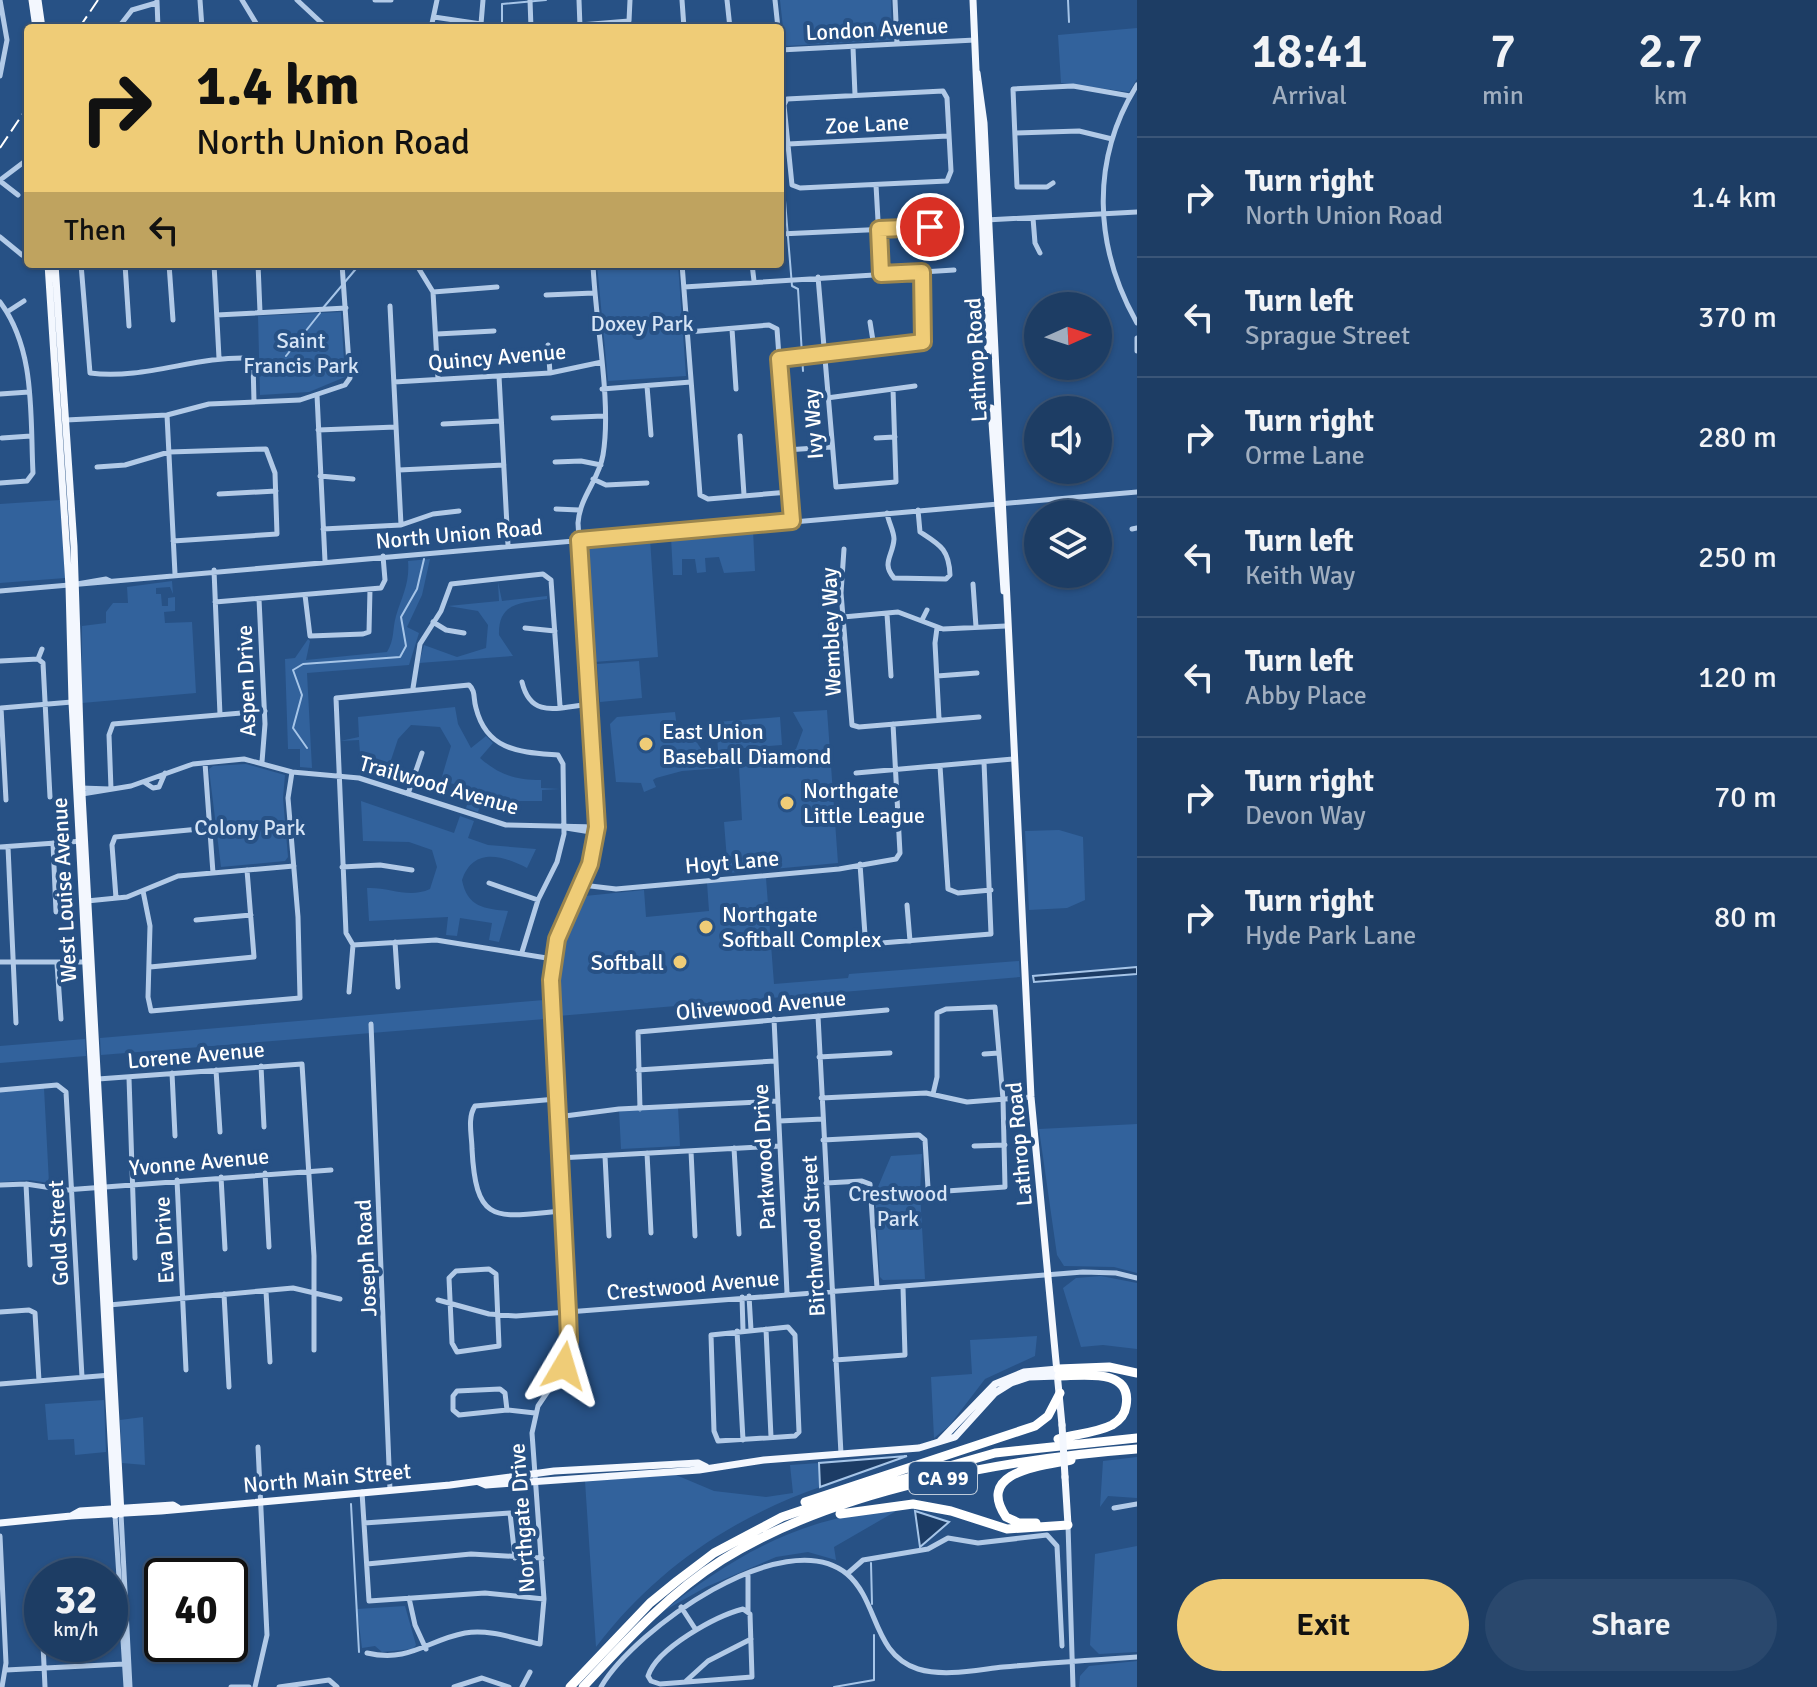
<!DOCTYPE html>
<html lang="en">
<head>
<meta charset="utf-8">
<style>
	:root { --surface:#1d3d64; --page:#2a486d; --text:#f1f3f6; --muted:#a0aebf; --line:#3b5678; --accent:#efcc77 }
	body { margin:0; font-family:Signika,sans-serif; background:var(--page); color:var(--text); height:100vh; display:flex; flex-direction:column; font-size:30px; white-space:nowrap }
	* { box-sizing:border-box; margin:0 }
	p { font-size:26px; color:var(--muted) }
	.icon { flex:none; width:44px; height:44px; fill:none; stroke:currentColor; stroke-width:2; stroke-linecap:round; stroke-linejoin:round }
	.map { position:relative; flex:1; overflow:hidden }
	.drawer { display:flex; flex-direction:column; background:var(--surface); width:680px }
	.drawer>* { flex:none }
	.top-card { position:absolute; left:24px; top:24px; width:760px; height:244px; border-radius:8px; box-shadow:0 2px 6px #0004,0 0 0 2px var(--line); background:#efcc77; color:#111; overflow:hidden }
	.needle { width:52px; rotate:87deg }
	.tools { position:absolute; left:1024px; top:292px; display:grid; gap:16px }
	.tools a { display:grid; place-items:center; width:88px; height:88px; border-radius:50%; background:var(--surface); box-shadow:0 2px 6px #0004,0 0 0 2px var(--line); font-size:40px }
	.speed { position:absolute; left:24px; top:1558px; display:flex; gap:16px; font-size:40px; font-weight:700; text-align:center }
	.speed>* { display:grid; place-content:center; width:104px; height:104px; border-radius:50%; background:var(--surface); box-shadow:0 2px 6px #0004,0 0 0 2px var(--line); line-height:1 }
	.speed small { font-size:20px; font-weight:400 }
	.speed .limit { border:4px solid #111; border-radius:12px; background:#fff; color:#111 }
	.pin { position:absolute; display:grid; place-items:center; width:68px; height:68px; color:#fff; margin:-34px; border:4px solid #fff; border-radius:50%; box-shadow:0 2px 8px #0007 }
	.me { position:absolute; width:88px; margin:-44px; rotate:7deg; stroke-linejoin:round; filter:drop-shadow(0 0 6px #0008) }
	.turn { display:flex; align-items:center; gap:28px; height:168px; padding:0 40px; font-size:36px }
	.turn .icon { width:104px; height:104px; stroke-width:2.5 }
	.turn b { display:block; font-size:56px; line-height:68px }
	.then { display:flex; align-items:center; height:76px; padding:0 40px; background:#0003; gap:16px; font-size:30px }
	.eta { display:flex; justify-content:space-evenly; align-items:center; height:136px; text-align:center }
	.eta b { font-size:48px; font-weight:600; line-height:56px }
	.cta { display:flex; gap:16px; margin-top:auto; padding:16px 40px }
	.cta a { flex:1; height:92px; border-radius:48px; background:var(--accent); color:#111; font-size:32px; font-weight:600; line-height:92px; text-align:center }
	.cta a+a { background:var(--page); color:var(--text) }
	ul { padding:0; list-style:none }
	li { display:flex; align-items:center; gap:24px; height:120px; padding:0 40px; border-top:2px solid var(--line) }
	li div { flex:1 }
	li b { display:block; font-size:30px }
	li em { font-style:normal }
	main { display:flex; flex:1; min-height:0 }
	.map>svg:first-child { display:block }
	.green { fill:#32629c }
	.water { fill:#1c3c65; stroke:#a6c5e8; stroke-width:2 }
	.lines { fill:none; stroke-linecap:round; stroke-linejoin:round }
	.stream { stroke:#a6c5e8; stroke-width:2 }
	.minor { stroke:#b2cae7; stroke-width:5 }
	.major { stroke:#f3f7fe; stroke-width:7 }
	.highway { stroke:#fff; stroke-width:9 }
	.rail { stroke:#fff; stroke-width:2; stroke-dasharray:14 6; stroke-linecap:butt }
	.major-bridge { stroke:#f3f7fe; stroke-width:7 }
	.route-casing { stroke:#9b854d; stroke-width:20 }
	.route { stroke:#efcc77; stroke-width:14 }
	.poi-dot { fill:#efcc77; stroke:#275185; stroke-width:3 }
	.labels { text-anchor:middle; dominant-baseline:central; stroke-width:8; stroke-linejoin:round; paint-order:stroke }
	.shield { fill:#275185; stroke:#becbda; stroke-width:2 }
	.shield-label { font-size:20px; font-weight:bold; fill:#fff }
	.street-label { font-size:22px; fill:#fff; stroke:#275185 }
	.park-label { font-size:22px; fill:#d5e4f6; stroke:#275185 }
	.poi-label { font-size:22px; fill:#fff; stroke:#275185; text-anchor:start }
</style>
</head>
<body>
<main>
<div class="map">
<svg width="1137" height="1687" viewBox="0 0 1137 1687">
	<rect width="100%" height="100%" fill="#275185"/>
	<path class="green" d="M780,0H891L892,40L785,46Z
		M1137,28V79L1129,92L1061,83L1058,35Z
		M597,264H678L686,376L608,381Z
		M341,312L345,377L309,392L260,395L258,316Z
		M60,500L65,578L0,583V504Z
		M753,530L755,571L724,573L719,557L705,558L706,572L697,573L695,559H682V575H673L671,537Z
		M650,539L658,657L594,662L585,544Z
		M430,559L422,595L407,627L419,633L409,665L307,673L312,768L300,767V749H288L285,659L295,658L308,639L310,641L306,660L387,652C395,639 392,630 396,616C402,596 410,583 408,561Z
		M172,581L173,594L170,587L156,588V594H161L162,606H168V598L175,597V611L164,612L165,623L192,622L196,693L82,703V626L106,623V612L113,603H128L127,587Z
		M498,582L502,601L547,596V599C521,603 498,602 499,635L513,656L419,663L424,645L457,657L486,648L488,625L478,611L448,606L499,601Z
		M639,661L642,698L600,702L597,664Z
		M455,707L458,724L471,748L486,736L493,743L480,758C499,775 516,780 541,780V788L560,789L542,790V801H515L484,792L478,812L466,808L472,790L441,780L451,746L440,727L411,725L398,739L390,763L360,753L359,740L340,741L359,737L358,717Z
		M827,710L838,863L728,873L724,822L742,820L739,767L770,764V756L784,755L796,749L803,730L793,712Z
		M675,712L678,736L692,735L707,758L727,761L734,767L682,771L656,778L653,780L656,787L644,792L641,783L616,782L610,724L617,717Z
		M780,717L782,745L718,750L716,722Z
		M246,764L285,775L283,798L288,857L285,861L221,867L209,769L213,766Z
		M361,801L454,833L460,816L474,821L468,838L488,845L536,849L527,868C502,855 473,847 462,880C467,907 485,909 508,911L499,942L489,940L492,923L460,918L457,936L446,935L448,917L369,921L367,888C390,887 408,899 430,889L437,867L432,850L409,842L363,841Z
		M1059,830L1083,837L1085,900L1067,908L1029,910L1025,831Z
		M766,878L774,984L848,978L849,974L1019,961L1020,977L558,1016C555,979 558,925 585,896L644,890L646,917L709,911L707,883Z
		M544,1000L545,1019L101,1055L100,1038Z
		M85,1039L86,1056L0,1063V1046Z
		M44,1088L49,1183L29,1180L0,1182V1092Z
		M678,1107L680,1146L621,1149L619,1109Z
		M1137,1124V1273L1114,1267L1064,1266L1057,1255L1039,1129Z
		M922,1154L920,1192L925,1279L883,1280L880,1277L875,1194L891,1156Z
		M1101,1276L1137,1283V1349L1103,1345L1081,1347L1063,1288L1076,1278Z
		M1037,1336L1035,1356L985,1379L949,1426L934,1438L931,1377L972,1374L970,1340Z
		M104,1400L106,1452L75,1455L74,1439L48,1440L45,1404Z
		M143,1417L145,1465L122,1463L120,1420Z
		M1137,1457V1498L1108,1496L1100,1507L1103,1461Z
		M819,1463L820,1487C729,1519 654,1571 596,1647L585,1481L676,1475L714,1491L766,1497L793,1493L790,1465Z
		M898,1510L834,1547L836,1560L808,1552L776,1557L706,1587L662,1612C733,1556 805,1514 898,1510Z
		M1137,1546V1652L1099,1654L1090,1645L1095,1554Z
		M405,1606L416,1645L413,1649L382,1652L375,1646L362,1648L357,1609Z
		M1137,1661V1687H1079L1080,1676L1089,1666Z"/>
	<path class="water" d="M1137,967V974L1034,982L1033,976Z
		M907,1456L820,1487L819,1463Z
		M915,1511L949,1522L920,1547Z"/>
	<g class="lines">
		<path class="stream" d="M1068,0L1069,22
			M502,28V4L546,0
			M783,176L792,286L798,289L803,371
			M323,308L360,264
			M286,356L320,313
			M307,748L293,728L302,695L293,670L303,664L400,657L406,646L401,617L417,589L424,559
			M351,1504L359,1652
			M871,1563L872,1604
			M834,1687L874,1680V1635"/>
		<path class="minor" d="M200,0L202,28
			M242,0L259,28
			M297,0L327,28
			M375,0H391
			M530,0L531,28
			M579,0L580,27
			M682,0L684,28
			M727,0L730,28
			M775,0L778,28
			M895,0L897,44
			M157,1L158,28
			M434,17L481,24L483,0
			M580,25L629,21L630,0
			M118,28L132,10L156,3
			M431,28L437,0
			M853,47L855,95
			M780,50L975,40
			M0,76L7,40L0,0
			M1137,85C1090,160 1094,247 1137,323
			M943,91L947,98L951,171L947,181L800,188L792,185L784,105L787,99Z
			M1015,133L1079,131L1112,139
			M788,144L948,136
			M0,180L28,159
			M0,181L18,195
			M1053,183L1047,187H1017L1013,89L1073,86L1130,96
			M876,185L881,274
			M1033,218L1035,243L1040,253
			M986,220L1137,212
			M780,234L953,226
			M0,237L22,255
			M81,264L90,373C144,380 195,356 249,358L253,362L254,402
			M125,264L129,326
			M169,264L173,320
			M214,264L219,358
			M258,264L260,312
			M306,264H329
			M416,264L433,292L438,379
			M682,264L700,495L708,499L789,492
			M752,264L754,281
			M818,277L836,487L896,482L893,389
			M684,287L954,270
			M433,292L497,287
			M546,295L594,293
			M0,302C36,350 30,416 33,473L27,481L0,483
			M390,306L401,525
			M7,312L24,301
			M217,315L346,308
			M870,322L874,347
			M732,329L736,389
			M688,332L769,325L777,329L791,521
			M437,334L494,331
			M1137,338V351
			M548,345L550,373
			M779,359L923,342L922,272
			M499,376L508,545
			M394,382L550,373L602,362
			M647,386L651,435
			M602,389L691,382
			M0,394L29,392
			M317,395L325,561
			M827,398L915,386
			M167,415L175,574
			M553,418L604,416
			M66,420L167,415L209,404L300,400L345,385L350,378L342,264
			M443,424L501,421
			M318,430L396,427
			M740,436L744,495
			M2,438L31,436
			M876,438L895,437
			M786,450L831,447
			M555,462L581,461L601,465
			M97,467L125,465L169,452L266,449L275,473L277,534L173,541
			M399,470L504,465
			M320,476L353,479
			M593,479L606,485L647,483
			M219,494L276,491
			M556,509L579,510
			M887,513C888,521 894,531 894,539C893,556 881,563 894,578L946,579L950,575C949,549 940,545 920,532L918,510
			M323,529L401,525L433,514L459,511
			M1132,529L1137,528
			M844,549L841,593L852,725L859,727L979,717
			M214,570L220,715
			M77,584L106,579L110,581
			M973,584L976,627
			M0,591L1137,492
			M305,595L310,636L363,634L369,632L370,589
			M259,599L265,724L262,762
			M215,602L381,588L385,580L383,556
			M887,614L891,676
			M843,617L898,612L943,629L1006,626
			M922,620L927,610
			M433,622L446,630L464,633
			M525,628L555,631
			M937,628L935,643L939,719
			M38,659L43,663L50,797
			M38,659L42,649
			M0,661L38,659
			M937,676L977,673
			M522,682C531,720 559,707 591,704
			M413,688L420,644L441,611L451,584L543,574L551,580L560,706
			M1,708L6,800
			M1,708L72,702
			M205,763L213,873
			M940,766L948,889L958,893L991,890
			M856,773L1013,759
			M144,782L153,788L159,787L165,773
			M81,788L110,789
			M111,789L109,735L113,724L265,711
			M82,794L131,786L193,764L244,759L292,772L359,778L506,825L597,827
			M408,794L422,753
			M860,816L897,814
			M566,828L597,833
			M53,843L56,912
			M0,847L83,841
			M8,847L16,1023
			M860,864L865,935L869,944L991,934L984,762
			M342,867L380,865L412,870
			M489,883L538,900
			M582,885L616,889L839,869L896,859L900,853L893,724
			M143,891L150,926L148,997L151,1011L300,998L298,917L288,798L292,772
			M116,898L112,845L115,837L210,828
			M87,901L127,897L178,876L294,866
			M907,905L910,941
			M196,920L251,915
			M395,942L398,987
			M353,945L346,933L336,698L469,685C476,691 473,699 476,708C487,752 522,752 558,755L563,764L564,834L557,862L538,900L522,952
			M353,945L436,940L553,959
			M0,962H87
			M57,964L61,1019
			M150,967L254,957L247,870
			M349,992L353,945
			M818,1016L841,1454
			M774,1019L787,1293
			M371,1024L390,1490
			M984,1054L999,1053
			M819,1057L890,1053
			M261,1066L264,1127
			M216,1070L220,1132
			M638,1070L775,1061
			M172,1073L175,1136
			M129,1078L135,1258
			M98,1079L302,1064L314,1256V1350
			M0,1090L57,1085L66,1092L82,1377
			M821,1098L926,1093L967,1102L1031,1097
			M556,1099L475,1106C467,1118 472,1136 472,1149C476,1226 496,1217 562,1211
			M640,1109L638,1032L887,1010
			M557,1117L619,1109L778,1101
			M779,1121L823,1119
			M823,1140L919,1135L925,1140L928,1188L932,1192L1005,1187L1003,1099L995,1007L946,1009L937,1013V1077L933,1094
			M974,1146L1005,1145
			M734,1148L739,1234
			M691,1151L695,1236
			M647,1153L651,1233
			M605,1156L609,1236
			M559,1158L780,1146
			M265,1173L269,1247
			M221,1177L225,1249
			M177,1180L186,1370
			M826,1183L862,1181L870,1184L877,1288
			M26,1184L30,1265
			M0,1185L26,1184L65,1190L331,1170
			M489,1269L496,1274L499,1346L457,1352L452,1343L449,1278L456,1271Z
			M266,1291L270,1362
			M224,1294L229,1387
			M749,1296L751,1330
			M742,1297L743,1330
			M438,1300L489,1314L516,1316L1083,1272L1116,1273L1137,1278
			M109,1305L293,1288L340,1299
			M0,1312L29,1310L35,1313L39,1381
			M788,1327L795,1335L799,1432L795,1436L718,1441L714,1431L711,1335Z
			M766,1329L771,1437
			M737,1331L743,1440
			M835,1360L905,1355L903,1287
			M0,1384L111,1375
			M500,1389L505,1393L507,1410L459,1415L453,1410V1396L457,1391Z
			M507,1410L535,1413
			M362,1492L369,1601L485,1593L544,1599
			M1114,1508L1137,1504
			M121,1514L130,1687
			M115,1515L126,1687
			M364,1523L510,1513L515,1558
			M1068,1525L1073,1687
			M0,1536L6,1663L2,1687
			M367,1564L471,1554L542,1558
			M847,1574L863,1560L928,1549L948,1538L978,1543L1047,1535L1057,1546L1062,1646
			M748,1576V1611
			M409,1598L415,1625L426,1649
			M681,1607L696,1630
			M743,1609L750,1614L752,1677L660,1684L651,1681L648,1676C657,1648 716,1616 743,1609Z
			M43,1644L45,1687
			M367,1653C410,1663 427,1640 465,1633C491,1629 515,1639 540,1644L544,1599L532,1433L538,1406L563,1369L569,1341L551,980L557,939L590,864L597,827L578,523C580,496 599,480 603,455C612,402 595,320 593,264
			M6,1670L124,1664
			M686,1681L708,1661L751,1639
			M231,1687H249
			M255,1687L267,1635L258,1447
			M279,1687L329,1680L337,1687
			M454,1687L482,1678L509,1687
			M522,1687L530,1672
			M601,1687C634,1630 784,1522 847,1574C879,1601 872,1654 918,1669C944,1677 976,1670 1003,1667C1048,1663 1092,1660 1137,1657"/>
		<path class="major" d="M32,0L36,28
			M38,0L42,28
			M973,0L988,352
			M977,73L984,123L1031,1097L1062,1425
			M48,264L69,586L72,702L115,1515
			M55,264L74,546L82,794L121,1514
			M991,408L1004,591
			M940,1441L995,1384L1024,1372L1058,1369
			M1065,1477L1068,1525
			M479,1482L486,1485L699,1470L764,1460L919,1448L955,1437L995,1393L1011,1383L1029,1377L1059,1376
			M71,1516L161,1511L450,1485L554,1471L698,1463L706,1467
			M0,1523L71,1516L80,1511L173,1505L178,1508"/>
		<path class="highway" d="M1058,1369L1109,1367L1137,1373
			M1058,1439C1075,1434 1096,1433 1112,1425C1119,1421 1125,1414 1126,1406C1133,1367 1081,1376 1059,1376
			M805,1502L1035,1426L1048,1416L1060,1393
			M840,1514L913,1504L951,1511L1007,1529L1068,1525
			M1036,1523H1019L1006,1517C975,1471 1042,1466 1071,1460
			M570,1687L650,1603L677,1581L714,1553L782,1517L844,1496L995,1453L1137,1438
			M583,1687C626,1641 668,1594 722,1560C835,1489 1006,1459 1137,1449"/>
		<path class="rail" d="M79,28L98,0
			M0,148L28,106"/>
		<path class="major-bridge" d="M1062,1425L1065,1477"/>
	</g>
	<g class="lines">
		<g class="route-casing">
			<path id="route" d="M564,1366L569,1341L568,1312L551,980L557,939L590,864L597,827L579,540L792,521L779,359L923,342L922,272L881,274L879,229L930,227"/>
		</g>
		<use href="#route" class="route"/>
	</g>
	<g class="poi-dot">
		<circle cx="646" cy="744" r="8"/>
		<circle cx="787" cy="803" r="8"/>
		<circle cx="706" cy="927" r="8"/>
		<circle cx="680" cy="962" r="8"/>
	</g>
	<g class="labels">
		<rect class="shield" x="909" y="1462" width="68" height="32" rx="6"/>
		<g class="shield-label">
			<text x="943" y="1478">CA 99</text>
		</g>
		<g class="street-label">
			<text transform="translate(877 29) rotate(-3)">London Avenue</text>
			<text transform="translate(867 124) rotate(-3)">Zoe Lane</text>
			<text transform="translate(497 357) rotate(-5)">Quincy Avenue</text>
			<text transform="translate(976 360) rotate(-93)">Lathrop Road</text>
			<text transform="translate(813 424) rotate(-94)">Ivy Way</text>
			<text transform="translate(459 534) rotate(-5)">North Union Road</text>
			<text transform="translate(831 632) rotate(-92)">Wembley Way</text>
			<text transform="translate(246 681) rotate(-92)">Aspen Drive</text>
			<text transform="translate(439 785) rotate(16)">Trailwood Avenue</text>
			<text transform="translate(732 862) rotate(-5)">Hoyt Lane</text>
			<text transform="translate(64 890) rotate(-93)">West Louise Avenue</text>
			<text transform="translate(761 1005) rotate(-5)">Olivewood Avenue</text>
			<text transform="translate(196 1055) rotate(-5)">Lorene Avenue</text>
			<text transform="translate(1019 1144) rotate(-95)">Lathrop Road</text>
			<text transform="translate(764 1157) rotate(-93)">Parkwood Drive</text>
			<text transform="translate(199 1162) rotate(-5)">Yvonne Avenue</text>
			<text transform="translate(58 1233) rotate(-93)">Gold Street</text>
			<text transform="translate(813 1236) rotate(-93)">Birchwood Street</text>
			<text transform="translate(164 1240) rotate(-93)">Eva Drive</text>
			<text transform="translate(366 1258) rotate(-93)">Joseph Road</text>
			<text transform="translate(693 1285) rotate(-5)">Crestwood Avenue</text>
			<text transform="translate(327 1478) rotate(-5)">North Main Street</text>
			<text transform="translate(522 1518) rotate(-94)">Northgate Drive</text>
		</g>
		<g class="park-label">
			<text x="642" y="323">Doxey Park</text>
			<text x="301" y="340">Saint<tspan x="301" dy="25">Francis Park</tspan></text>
			<text x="250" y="827">Colony Park</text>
			<text x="898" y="1193">Crestwood<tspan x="898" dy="25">Park</tspan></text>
		</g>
		<g class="poi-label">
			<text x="662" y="731">East Union<tspan x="662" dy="25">Baseball Diamond</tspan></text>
			<text x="803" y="790">Northgate<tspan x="803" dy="25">Little League</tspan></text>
			<text x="722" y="914">Northgate<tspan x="722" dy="25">Softball Complex</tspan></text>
			<text x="664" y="962" text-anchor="end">Softball</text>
		</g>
	</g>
</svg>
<div class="tools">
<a><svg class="needle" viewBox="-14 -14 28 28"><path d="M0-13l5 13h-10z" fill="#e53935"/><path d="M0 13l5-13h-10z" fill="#a0aebf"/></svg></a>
<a><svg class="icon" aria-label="sound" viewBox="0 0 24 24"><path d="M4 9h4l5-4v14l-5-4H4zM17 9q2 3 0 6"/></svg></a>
<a><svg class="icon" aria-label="layers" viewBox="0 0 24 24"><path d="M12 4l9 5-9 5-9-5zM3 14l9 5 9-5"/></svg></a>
</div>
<div class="speed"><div>32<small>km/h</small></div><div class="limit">40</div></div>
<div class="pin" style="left:930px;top:227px;background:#d93025"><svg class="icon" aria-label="arrive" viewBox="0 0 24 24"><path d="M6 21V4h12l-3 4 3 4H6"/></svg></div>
<svg class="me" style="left:564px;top:1366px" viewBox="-20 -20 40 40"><path d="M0-17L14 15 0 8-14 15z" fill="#efcc77" stroke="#fff" stroke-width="4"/></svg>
<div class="top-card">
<div class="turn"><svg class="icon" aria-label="right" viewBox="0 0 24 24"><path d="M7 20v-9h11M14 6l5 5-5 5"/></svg><div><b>1.4 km</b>North Union Road</div></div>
<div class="then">Then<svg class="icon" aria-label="left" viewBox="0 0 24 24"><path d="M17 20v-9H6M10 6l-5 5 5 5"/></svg></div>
</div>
</div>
<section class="drawer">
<div class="eta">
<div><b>18:41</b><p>Arrival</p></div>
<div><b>7</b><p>min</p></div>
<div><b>2.7</b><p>km</p></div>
</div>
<ul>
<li><svg class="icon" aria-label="right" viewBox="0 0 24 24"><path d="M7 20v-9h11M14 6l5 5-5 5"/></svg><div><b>Turn right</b><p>North Union Road</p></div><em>1.4 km</em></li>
<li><svg class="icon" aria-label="left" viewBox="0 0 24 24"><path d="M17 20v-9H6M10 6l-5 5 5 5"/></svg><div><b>Turn left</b><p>Sprague Street</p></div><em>370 m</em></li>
<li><svg class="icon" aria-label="right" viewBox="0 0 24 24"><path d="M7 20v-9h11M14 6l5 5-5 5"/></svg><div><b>Turn right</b><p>Orme Lane</p></div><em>280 m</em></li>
<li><svg class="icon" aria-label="left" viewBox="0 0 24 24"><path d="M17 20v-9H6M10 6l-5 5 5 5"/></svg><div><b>Turn left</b><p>Keith Way</p></div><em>250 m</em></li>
<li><svg class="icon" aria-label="left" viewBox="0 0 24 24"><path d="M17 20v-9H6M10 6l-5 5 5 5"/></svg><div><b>Turn left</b><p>Abby Place</p></div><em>120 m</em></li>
<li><svg class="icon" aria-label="right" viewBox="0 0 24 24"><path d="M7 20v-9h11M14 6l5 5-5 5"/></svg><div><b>Turn right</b><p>Devon Way</p></div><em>70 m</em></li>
<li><svg class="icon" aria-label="right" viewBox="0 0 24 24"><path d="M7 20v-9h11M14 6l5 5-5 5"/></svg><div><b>Turn right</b><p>Hyde Park Lane</p></div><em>80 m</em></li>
</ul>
<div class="cta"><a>Exit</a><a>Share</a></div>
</section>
</main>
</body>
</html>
